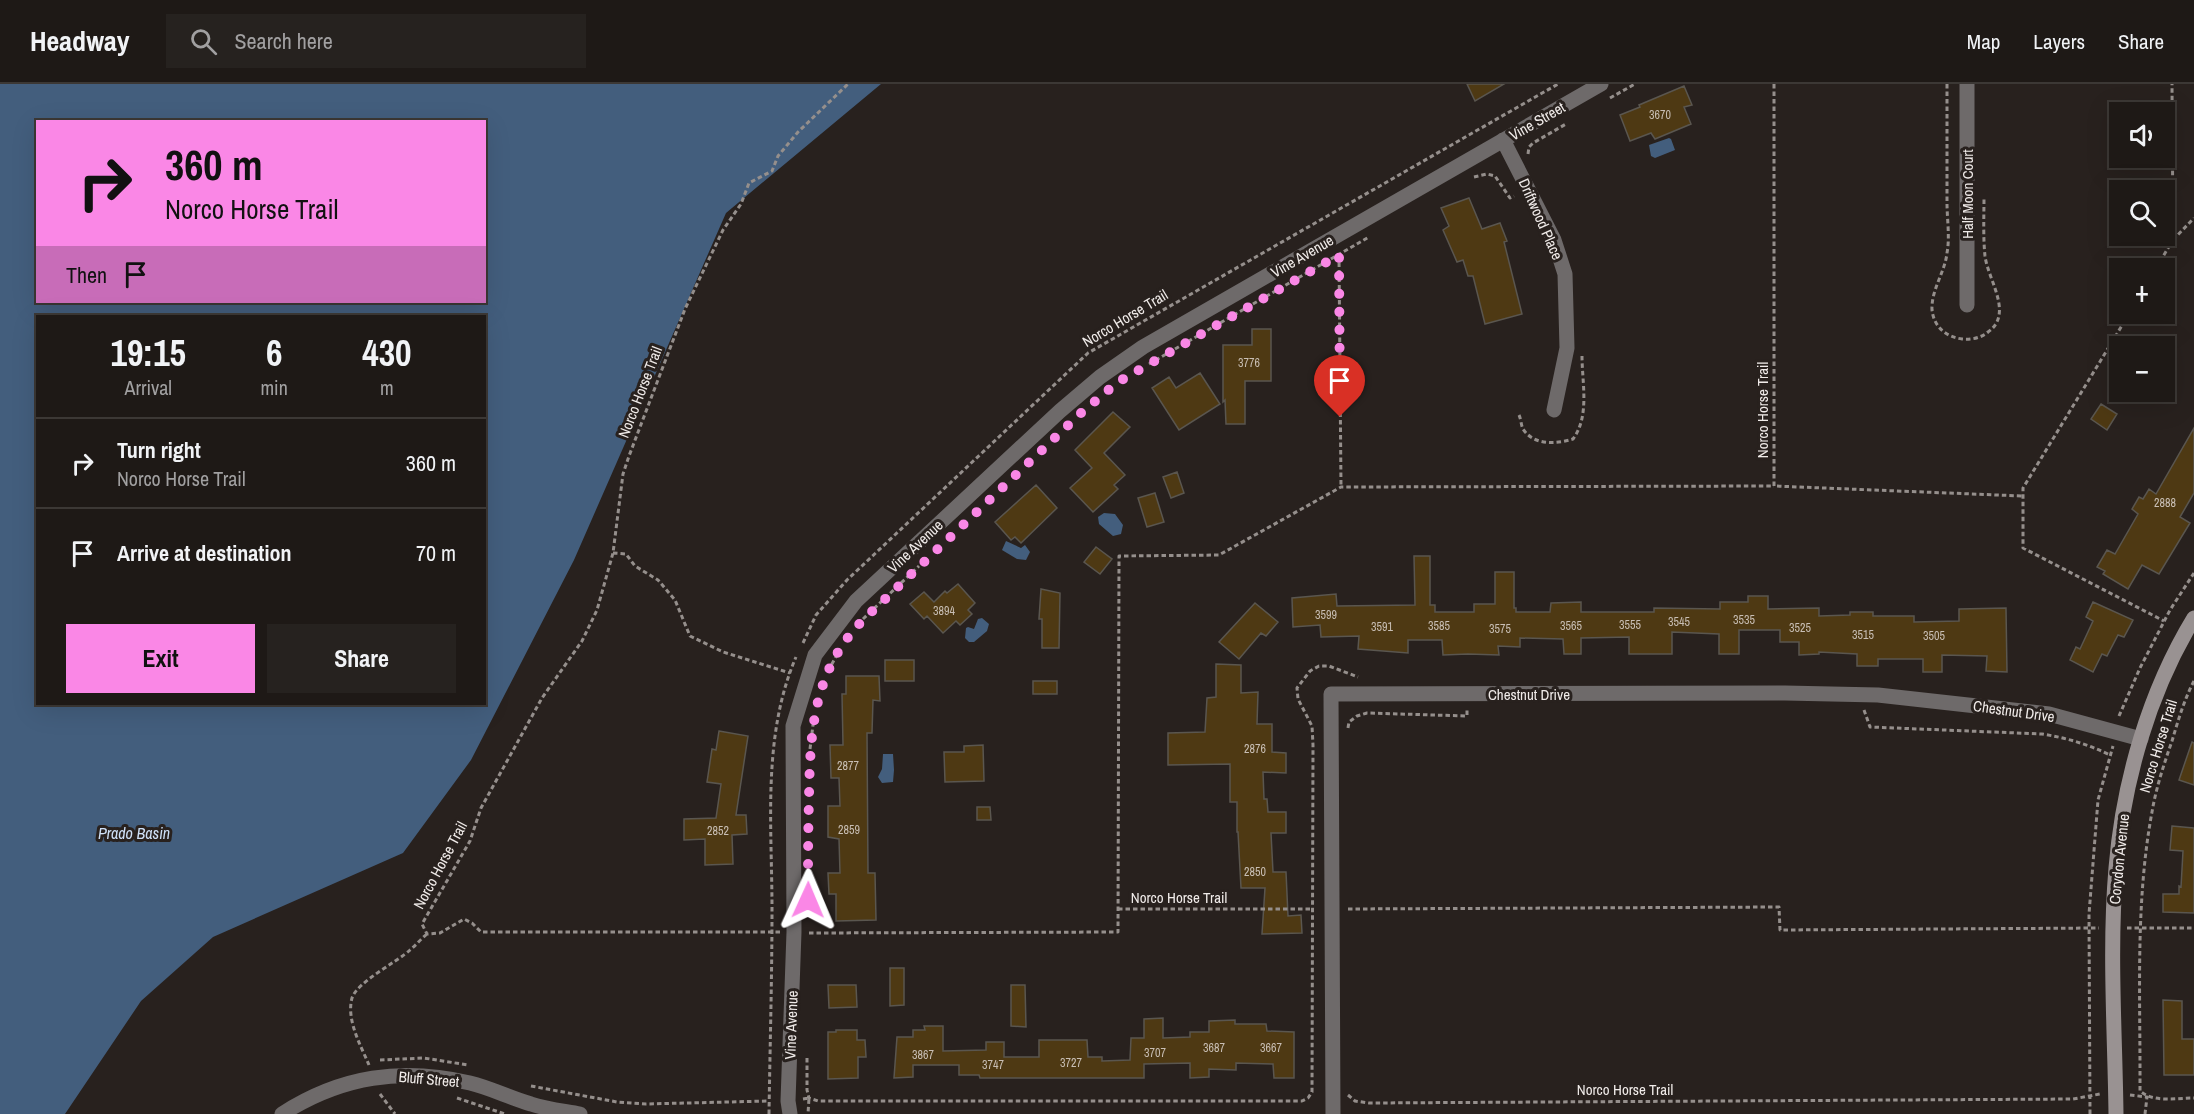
<!DOCTYPE html>
<html lang="en">
<head>
<meta charset="utf-8">
<style>
	:root { --surface:#1e1916; --page:#26221f; --text:#f1f3f6; --muted:#a1a0a1; --line:#3c3835; --accent:#fa87e6 }
	body { margin:0; font-family:"Archivo Narrow",sans-serif; background:var(--page); color:var(--text); height:100vh; display:flex; flex-direction:column; font-size:22px; white-space:nowrap }
	* { box-sizing:border-box; margin:0 }
	p { font-size:20px; color:var(--muted) }
	.icon { flex:none; width:33px; height:33px; fill:none; stroke:currentColor; stroke-width:2; stroke-linecap:round; stroke-linejoin:round }
	.map { position:relative; flex:1; overflow:hidden }
	.panel { position:absolute; left:36px; top:231px; width:450px; height:390px; display:flex; flex-direction:column; background:var(--surface); border-radius:0px; box-shadow:0 6px 24px #0002,0 0 0 2px var(--line) }
	.panel>* { flex:none }
	.guide { position:absolute; left:36px; top:36px; width:450px; height:183px; border-radius:0px; box-shadow:0 6px 24px #0002,0 0 0 2px var(--line); background:#fa87e6; color:#111; overflow:hidden }
	.tools { position:absolute; left:2109px; top:18px; display:grid; gap:12px }
	.tools a { display:grid; place-items:center; width:66px; height:66px; border-radius:0px; background:var(--surface); box-shadow:0 6px 24px #0002,0 0 0 2px var(--line); font-size:30px }
	.pin { position:absolute; display:grid; place-items:center; width:51px; height:51px; color:#fff; margin:-62px -26px; border-radius:50% 50% 50% 0; rotate:-45deg; box-shadow:0 0 6px #0007 }
	.pin .icon { rotate:45deg }
	.me { position:absolute; width:66px; margin:-33px; rotate:1deg; stroke-linejoin:round; filter:drop-shadow(0 0 4px #0008) }
	.turn { display:flex; align-items:center; gap:21px; height:126px; padding:0 30px; font-size:27px }
	.turn .icon { width:78px; height:78px; stroke-width:2.5 }
	.turn b { display:block; font-size:42px; line-height:51px }
	.then { display:flex; align-items:center; height:57px; padding:0 30px; background:#0003; gap:12px; font-size:22px }
	.eta { display:flex; justify-content:space-evenly; align-items:center; height:102px; text-align:center }
	.eta b { font-size:36px; font-weight:700; line-height:42px }
	.button { display:flex; gap:12px; margin-top:auto; padding:12px 30px }
	.button a { flex:1; height:69px; border-radius:0px; background:var(--accent); color:#111; font-size:24px; font-weight:700; line-height:69px; text-align:center }
	.button a+a { background:var(--page); color:var(--text) }
	ul { padding:0; list-style:none }
	li { display:flex; align-items:center; gap:18px; height:90px; padding:0 30px; border-top:2px solid var(--line) }
	li div { flex:1 }
	li b { display:block; font-size:22px }
	li em { font-style:normal }
	header { display:flex; align-items:center; gap:36px; box-sizing:border-box; height:84px; padding:0 30px; background:var(--surface); border-bottom:2px solid var(--line) }
	header strong { font-size:28px }
	nav { display:flex; gap:33px; margin-inline-start:auto; font-size:21px }
	.search { width:420px; height:54px; background:var(--page); display:flex; align-items:center; gap:15px; box-sizing:border-box; padding:0 21px; border-radius:0px; color:var(--muted); font-size:22px }
	.map>svg:first-child { display:block }
	.water { fill:#435e7d; fill-rule:evenodd }
	.building { fill:#4e3913; stroke:#5a564f; stroke-width:1.5 }
	.lines { fill:none; stroke-linecap:round; stroke-linejoin:round }
	.path { stroke:#958f8c; stroke-width:3; stroke-dasharray:4.5 3; stroke-linecap:butt }
	.minor { stroke:#6e6a6a; stroke-width:15 }
	.secondary { stroke:#999292; stroke-width:15 }
	.route { stroke:#fa87e6; stroke-width:10; stroke-dasharray:0 18 }
	.labels { text-anchor:middle; dominant-baseline:central; stroke-width:6; stroke-linejoin:round; paint-order:stroke }
	.number-label { font-size:12px; fill:#c8beb4 }
	.street-label { font-size:15px; fill:#f0ebe9; stroke:#28211e }
	.water-label { font-size:16px; font-style:italic; fill:#cee0f7; stroke:#28211e }
</style>
</head>
<body>
<header>
<strong>Headway</strong>
<div class="search"><svg class="icon" aria-label="search" viewBox="0 0 24 24"><circle cx="10" cy="10" r="6"/><path d="M15 15l6 6"/></svg>Search here</div>
<nav><a>Map</a><a>Layers</a><a>Share</a></nav>
</header>
<div class="map">
<svg width="2194" height="1030" viewBox="0 0 2194 1030">
	<rect width="100%" height="100%" fill="#28211e"/>
	<path class="water" d="M0,0H881L726,129L574,476L471,676L403,769L213,853L141,917L65,1030H0ZM38,38H484V218H38ZM484,232V620H38V232Z
		M1669,54L1671,55L1675,66L1655,74L1651,72L1649,61Z
		M1104,429L1115,430L1123,441L1121,450L1113,452L1099,440L1098,433Z
		M1006,457L1021,464L1025,461L1030,468L1026,476L1017,475L1002,466Z
		M982,534L989,540L987,547L974,558H969L965,554L966,544L968,543L974,545L978,535Z
		M883,670H893L894,686L893,698L882,699L878,693L882,685Z"/>
	<path class="building" d="M1467,0H1504L1475,17Z
		M1684,2L1692,21L1684,23L1691,40L1655,55L1651,49L1630,57L1620,31L1640,23L1639,21Z
		M1469,114L1482,145L1500,139L1507,157L1504,158L1522,230L1485,240L1473,192H1468L1463,176L1457,178L1443,146L1449,142L1441,124Z
		M1252,245H1271V297H1245V340H1226L1225,316L1223,318V261H1252Z
		M1200,289L1220,320L1179,346L1152,304L1169,293L1176,304Z
		M2101,320L2117,330L2107,346L2091,335Z
		M1113,328L1130,343L1104,369L1125,391L1114,401L1118,405L1093,428L1070,404L1092,384L1075,366Z
		M2194,344V409L2180,433L2190,439L2159,490L2142,481L2128,505L2103,490L2105,487L2097,483L2107,466L2115,470L2138,430L2132,425L2139,413L2143,415L2149,405L2156,410Z
		M1177,388L1184,409L1171,414L1163,393Z
		M1036,401L1057,424L1021,459L1015,453L1011,456L995,438Z
		M1155,409L1164,438L1147,443L1138,414Z
		M1096,463L1112,475L1100,490L1084,478Z
		M1414,472H1430V521H1435V528H1474V520H1495V488H1514V524H1516V528H1550L1551,519L1581,518V528H1654V524L1720,525V518H1748V512H1768V525L1819,524V532L1850,531V528H1873V532H1914V538L1959,537V525L2006,524L2007,588L1986,587L1987,572L1942,571V588H1923V575H1878V582H1857V570L1819,568V570L1799,571V558H1780V546H1739V570H1719V550L1672,548V570H1629V553L1581,554V570H1564L1563,555L1520,554V563L1498,562L1499,571L1468,570L1443,571L1442,556H1408V569L1358,565L1359,552L1321,553L1320,541L1293,543L1292,514L1336,510L1337,522L1415,521Z
		M958,500L975,519L968,526L972,530L960,541L956,537L943,549L927,532L924,535L910,520L924,508L934,518L945,507L947,509Z
		M1041,505L1060,509L1059,564H1042V535H1039Z
		M2093,518L2133,536L2124,553L2118,551L2107,572L2102,570L2093,588L2070,576L2076,563L2080,565L2093,537L2086,533Z
		M1255,519L1278,538L1266,552L1261,549L1239,575L1219,558Z
		M885,576H914V597H885Z
		M1216,580L1241,581V609L1258,608L1257,640H1272V668L1286,669V689L1263,688L1264,715H1267L1268,728H1286V749H1271L1273,788H1286L1288,832L1301,831L1302,849L1262,850L1265,804H1241L1238,748H1237V718H1230V680L1168,681V649L1205,648L1207,614L1216,613Z
		M846,592H879L880,617L873,616L872,649H867L868,789H875L876,836L836,837V810H829L828,789H840L839,755L828,753V722H840L839,694H831L830,661H843L842,610H846Z
		M1033,597H1057V610H1033Z
		M719,647L748,652L736,731H746L747,750L732,751L733,780L705,781V755L684,756V735L716,734L721,700L707,698L712,665L716,666Z
		M2192,658L2194,659V701L2179,696Z
		M983,661L984,697L945,698L944,668H964V662Z
		M977,723H990L991,736H977Z
		M2172,742L2194,744V829L2163,828V810H2179V802L2181,803L2183,767L2170,766Z
		M890,884H904V921L890,922Z
		M828,901H856L857,923L829,924Z
		M1011,901H1025L1026,943L1011,942Z
		M2163,916L2182,917V955H2194V991H2164Z
		M1163,934V954L1190,953V948H1209V937L1235,936V940H1266L1267,947L1294,948V994H1274L1273,980L1236,979V986L1209,985V993L1190,994V979L1144,980V994H980L979,991H959V981H913V993L894,994L897,953H913V946H925L924,942H943V967L986,966V958H1004V973H1039V956H1087L1088,973H1102V977L1130,976L1131,954H1144V935Z
		M836,946H857V956H865L866,973H858V994L828,995V948H836Z"/>
	<g class="lines">
		<path class="path" d="M1774,0V402L2022,412
			M1947,0C1947,40 1947,79 1947,119C1947,135 1950,153 1947,169C1945,188 1931,206 1932,226C1934,243 1946,253 1962,255C1971,256 1981,254 1988,248C2014,230 1988,196 1985,172C1983,153 1984,132 1984,113
			M1610,14L1635,0
			M1528,70L1529,63L1533,59L1566,40
			M1474,93L1487,90L1495,92L1510,114L1514,112
			M2173,156L2194,134
			M1339,171L1341,403
			M2156,184L2173,156L2172,0
			M2129,230L2023,404V464L2164,537
			M1149,280L1369,153
			M1519,331C1521,335 1521,341 1523,345C1534,362 1557,360 1573,355C1590,332 1582,299 1582,272
			M613,469L626,470L635,482L658,496L675,516L690,552L723,568L790,589
			M863,535L919,482
			M803,559L816,531L847,496L1088,269L1558,0
			M828,587L838,569
			M2194,597C2184,616 2178,637 2172,657C2164,680 2156,704 2152,728C2136,814 2140,902 2140,989V1007C2154,1019 2176,1014 2194,1014
			M1864,626L1870,643L2042,650C2067,654 2087,660 2110,671
			M2119,632L2140,584L2170,526L2194,489
			M1348,644L1349,638L1357,632L1367,629L1467,632V625
			M810,665L814,633
			M1118,825H1311
			M1348,825L1779,823L1780,846L2099,844
			M2127,844H2194
			M780,848H481L472,839L464,835L440,849L427,850L422,840L470,757L481,724L542,614L582,557L597,526L613,469L623,390L629,372L685,225L723,146L741,120L749,99L772,87L778,72L798,48L848,0
			M809,849L1118,848L1119,472L1219,471L1341,403L1774,402
			M807,974V1006L809,1014L818,1017H1302L1308,1014L1312,1008L1313,661L1312,642L1298,615L1297,604L1310,587L1319,582H1329L1358,593
			M380,976L424,974L468,981
			M369,981C361,962 346,936 352,914C357,898 397,878 410,866C416,861 421,855 427,850
			M531,1002L617,1018L646,1020L769,1017
			M380,1010L395,1030
			M1348,1011L1355,1017L1369,1019L2073,1015L2100,1010
			M2130,1011L2147,1013L2145,1030
			M457,1014L505,1030
			M803,1015L809,1014L808,1030
			M769,1030C770,962 772,893 772,825C772,741 762,652 796,573
			M2090,1030L2089,830L2098,716L2113,662"/>
		<path class="minor" d="M1503,56L1554,156L1565,190L1567,264L1554,326
			M1967,221V0
			M282,1030C341,992 402,983 470,999C491,1004 510,1014 531,1020C546,1025 564,1027 580,1030
			M790,1030L788,1017L794,848L793,642L815,571L856,517L1060,327L1100,293L1143,263L1601,0
			M1333,1030L1331,610L1785,609L1878,611L2049,630L2141,655"/>
		<path class="secondary" d="M2116,1030C2115,949 2109,865 2116,784C2123,698 2149,608 2194,534"/>
	</g>
	<g class="lines">
		<path class="route" d="M808,816C808,782 808,749 809,715C810,647 813,587 863,536L1081,329L1118,298L1339,171L1340,333"/>
	</g>
	<g class="labels">
		<g class="number-label">
			<text x="1660" y="31">3670</text>
			<text x="1249" y="279">3776</text>
			<text x="2165" y="419">2888</text>
			<text x="944" y="527">3894</text>
			<text x="1326" y="531">3599</text>
			<text x="1744" y="536">3535</text>
			<text x="1679" y="538">3545</text>
			<text x="1630" y="541">3555</text>
			<text x="1439" y="542">3585</text>
			<text x="1571" y="542">3565</text>
			<text x="1382" y="543">3591</text>
			<text x="1800" y="544">3525</text>
			<text x="1500" y="545">3575</text>
			<text x="1863" y="551">3515</text>
			<text x="1934" y="552">3505</text>
			<text x="1255" y="665">2876</text>
			<text x="848" y="682">2877</text>
			<text x="849" y="746">2859</text>
			<text x="718" y="747">2852</text>
			<text x="1255" y="788">2850</text>
			<text x="1214" y="964">3687</text>
			<text x="1271" y="964">3667</text>
			<text x="1155" y="969">3707</text>
			<text x="923" y="971">3867</text>
			<text x="1071" y="979">3727</text>
			<text x="993" y="981">3747</text>
		</g>
		<g class="street-label">
			<text transform="translate(1537 37) rotate(-30)">Vine Street</text>
			<text transform="translate(1967 110) rotate(-90)">Half Moon Court</text>
			<text transform="translate(1541 135) rotate(66)">Driftwood Place</text>
			<text transform="translate(1302 172) rotate(-30)">Vine Avenue</text>
			<text transform="translate(1125 234) rotate(-31)">Norco Horse Trail</text>
			<text transform="translate(640 308) rotate(-69)">Norco Horse Trail</text>
			<text transform="translate(1762 326) rotate(-90)">Norco Horse Trail</text>
			<text transform="translate(915 462) rotate(-43)">Vine Avenue</text>
			<text x="1529" y="610">Chestnut Drive</text>
			<text transform="translate(2014 627) rotate(8)">Chestnut Drive</text>
			<text transform="translate(2158 662) rotate(-73)">Norco Horse Trail</text>
			<text transform="translate(2119 775) rotate(-84)">Corydon Avenue</text>
			<text transform="translate(440 781) rotate(-62)">Norco Horse Trail</text>
			<text x="1179" y="813">Norco Horse Trail</text>
			<text transform="translate(791 941) rotate(-88)">Vine Avenue</text>
			<text transform="translate(429 995) rotate(5)">Bluff Street</text>
			<text x="1625" y="1005">Norco Horse Trail</text>
		</g>
		<g class="water-label">
			<text x="134" y="749">Prado Basin</text>
		</g>
	</g>
</svg>
<div class="tools">
<a><svg class="icon" aria-label="sound" viewBox="0 0 24 24"><path d="M4 9h4l5-4v14l-5-4H4zM17 9q2 3 0 6"/></svg></a>
<a><svg class="icon" aria-label="search" viewBox="0 0 24 24"><circle cx="10" cy="10" r="6"/><path d="M15 15l6 6"/></svg></a>
<a>+</a>
<a>−</a>
</div>
<div class="pin" style="left:1340px;top:333px;background:#d93025"><svg class="icon" aria-label="arrive" viewBox="0 0 24 24"><path d="M6 21V4h12l-3 4 3 4H6"/></svg></div>
<svg class="me" style="left:808px;top:816px" viewBox="-20 -20 40 40"><path d="M0-17L14 15 0 8-14 15z" fill="#fa87e6" stroke="#fff" stroke-width="4"/></svg>
<div class="guide">
<div class="turn"><svg class="icon" aria-label="right" viewBox="0 0 24 24"><path d="M7 20v-9h11M14 6l5 5-5 5"/></svg><div><b>360 m</b>Norco Horse Trail</div></div>
<div class="then">Then<svg class="icon" aria-label="arrive" viewBox="0 0 24 24"><path d="M6 21V4h12l-3 4 3 4H6"/></svg></div>
</div>
<section class="panel">
<div class="eta">
<div><b>19:15</b><p>Arrival</p></div>
<div><b>6</b><p>min</p></div>
<div><b>430</b><p>m</p></div>
</div>
<ul>
<li><svg class="icon" aria-label="right" viewBox="0 0 24 24"><path d="M7 20v-9h11M14 6l5 5-5 5"/></svg><div><b>Turn right</b><p>Norco Horse Trail</p></div><em>360 m</em></li>
<li><svg class="icon" aria-label="arrive" viewBox="0 0 24 24"><path d="M6 21V4h12l-3 4 3 4H6"/></svg><div><b>Arrive at destination</b></div><em>70 m</em></li>
</ul>
<div class="button"><a>Exit</a><a>Share</a></div>
</section>
</div>
</body>
</html>
